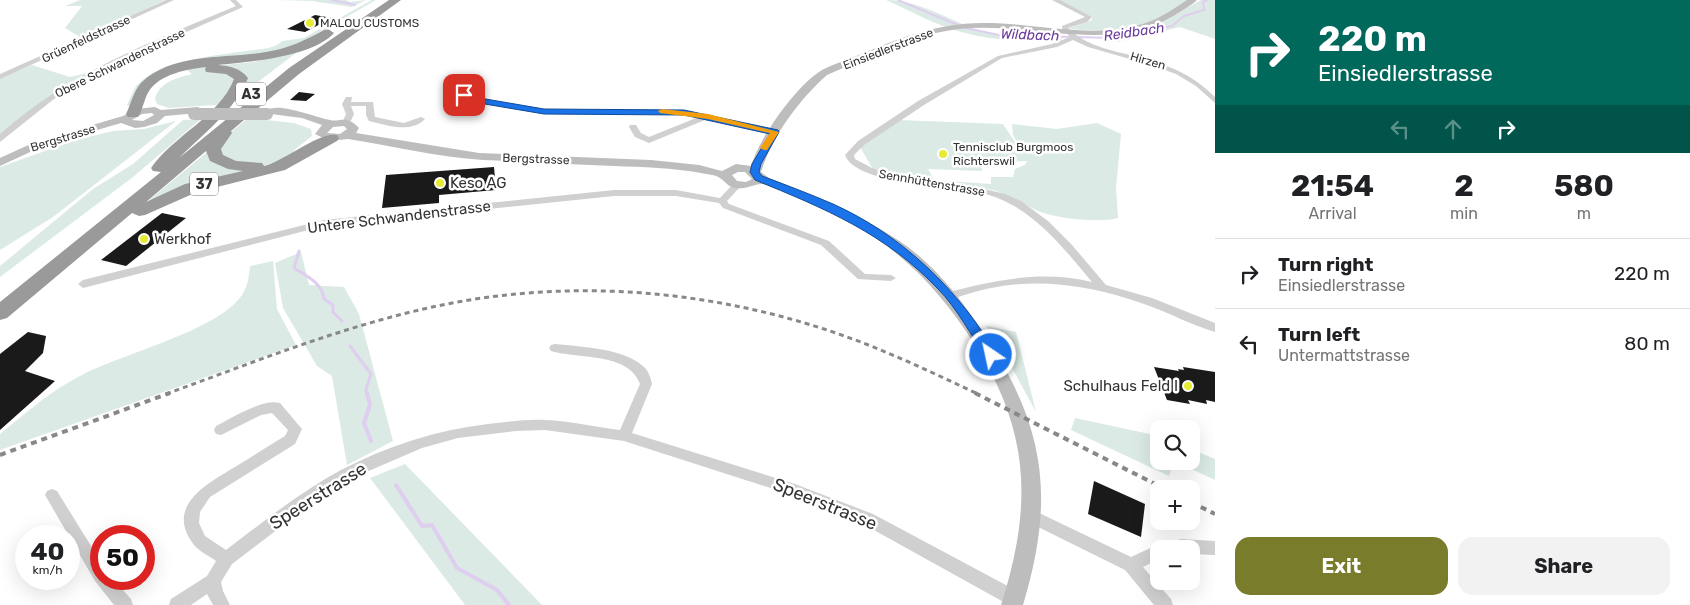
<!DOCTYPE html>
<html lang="en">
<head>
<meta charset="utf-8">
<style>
	:root { --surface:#fff; --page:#f2f2f2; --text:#202124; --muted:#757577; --line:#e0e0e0; --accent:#797c2b }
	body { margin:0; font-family:Rubik,sans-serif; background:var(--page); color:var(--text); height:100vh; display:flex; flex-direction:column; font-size:19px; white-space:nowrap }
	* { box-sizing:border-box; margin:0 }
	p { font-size:16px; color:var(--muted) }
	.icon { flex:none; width:28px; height:28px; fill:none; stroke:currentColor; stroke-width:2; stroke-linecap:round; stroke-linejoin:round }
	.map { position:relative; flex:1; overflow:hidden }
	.panel { display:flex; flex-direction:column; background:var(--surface); width:475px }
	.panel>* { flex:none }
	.hud { background:#00695c; color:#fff; overflow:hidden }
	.fabs { position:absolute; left:1150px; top:420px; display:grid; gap:10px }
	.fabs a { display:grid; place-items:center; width:50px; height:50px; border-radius:10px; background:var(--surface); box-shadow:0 5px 20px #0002; font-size:25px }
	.speed { position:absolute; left:15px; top:525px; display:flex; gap:10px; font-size:25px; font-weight:700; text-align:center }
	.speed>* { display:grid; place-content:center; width:65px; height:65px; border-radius:50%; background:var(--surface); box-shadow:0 5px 20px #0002; line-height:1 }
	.speed small { font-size:12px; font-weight:400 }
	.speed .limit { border:8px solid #d22; background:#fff; color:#111 }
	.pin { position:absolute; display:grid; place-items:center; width:42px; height:42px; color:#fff; margin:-21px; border-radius:10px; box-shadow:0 2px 8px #0006 }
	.me { position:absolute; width:55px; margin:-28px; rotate:326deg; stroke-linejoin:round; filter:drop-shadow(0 0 4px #0008) }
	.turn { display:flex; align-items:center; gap:18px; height:105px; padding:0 20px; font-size:22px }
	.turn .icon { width:65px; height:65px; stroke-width:2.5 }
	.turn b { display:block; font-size:35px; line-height:42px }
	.lanes { display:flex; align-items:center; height:48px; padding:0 20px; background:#0003; justify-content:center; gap:25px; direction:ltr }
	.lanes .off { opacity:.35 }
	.eta { display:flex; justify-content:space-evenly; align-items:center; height:85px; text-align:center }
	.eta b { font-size:30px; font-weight:700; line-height:35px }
	.button { display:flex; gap:10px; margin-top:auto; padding:10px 20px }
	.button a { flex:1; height:58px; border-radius:15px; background:var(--accent); color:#fff; font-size:20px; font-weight:700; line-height:58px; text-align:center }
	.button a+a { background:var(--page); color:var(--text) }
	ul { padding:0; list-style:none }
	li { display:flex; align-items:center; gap:15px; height:70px; padding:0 20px; border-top:1px solid var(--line) }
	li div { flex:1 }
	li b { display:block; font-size:19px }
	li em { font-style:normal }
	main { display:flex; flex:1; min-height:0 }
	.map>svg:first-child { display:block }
	.green { fill:#dbeae4; fill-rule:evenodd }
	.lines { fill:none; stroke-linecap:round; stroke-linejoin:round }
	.stream-far2 { stroke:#dfceef; stroke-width:2 }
	.stream-far1 { stroke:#dfceef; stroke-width:3 }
	.stream { stroke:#dfceef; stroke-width:4 }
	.building { fill:#1a1a1a }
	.minor { fill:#d0d0d0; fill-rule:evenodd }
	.secondary { fill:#bdbdbd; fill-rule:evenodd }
	.motorway { fill:#9a9a9a; fill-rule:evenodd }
	.rail-far1 { stroke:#888; stroke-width:3; stroke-dasharray:5 4; stroke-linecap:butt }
	.rail { stroke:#888; stroke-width:4; stroke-dasharray:6 5; stroke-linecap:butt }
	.secondary-bridge { stroke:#bdbdbd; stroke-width:12 }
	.route { fill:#1a73e8; stroke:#114b97 }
	.slow { fill:#f59e0b }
	.poi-dot { fill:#e5ec33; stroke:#fff; stroke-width:2 }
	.labels { text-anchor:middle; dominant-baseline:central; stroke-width:5; stroke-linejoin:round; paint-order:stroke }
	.far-poi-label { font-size:12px; fill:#333; stroke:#fff; text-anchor:start }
	.far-street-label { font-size:12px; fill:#333; stroke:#fff }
	.far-water-label { font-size:14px; font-style:italic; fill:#6b3c9a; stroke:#fff }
	.shield { fill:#fff; stroke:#707070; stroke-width:1 }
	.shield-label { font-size:14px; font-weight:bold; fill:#333 }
	.poi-label { font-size:15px; fill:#333; stroke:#fff; text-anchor:start }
	.street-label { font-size:15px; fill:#333; stroke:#fff }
	.near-street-label { font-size:18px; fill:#333; stroke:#fff }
</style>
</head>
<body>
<main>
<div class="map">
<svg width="1215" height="605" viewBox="0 0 1215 605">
	<rect width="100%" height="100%" fill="#fff"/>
	<path class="green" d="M80,0H165L82,38L65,28L82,6H65Z
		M279,0H346L350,2L366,0L352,7L312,1Z
		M372,0H376L297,45L279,52L169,70L130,107L127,105C130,99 133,90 137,85C161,59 221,55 254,50C263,49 276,48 282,41L304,38Z
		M886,0C924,0 956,26 992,34C1015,39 1039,38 1062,38L1061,40C1027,42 994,41 961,32C935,25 911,11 886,0Z
		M1056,0H1191C1178,7 1164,17 1149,23C1124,32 1094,31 1067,29L1092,20V17Z
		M1201,0H1215V39L1180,27L1118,42L1107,35L1156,25Z
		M293,52L296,53L229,104L169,108L157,104L155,99C159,82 177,78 192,74L186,69L253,62Z
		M32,65L70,77L96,71L30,110L0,134V78Z
		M248,118L294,123L311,129L312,136L293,151L299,155L148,201Z
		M201,119L133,177L0,277V266L93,189L133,164L183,120Z
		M899,120L1003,124L1025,157L1013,135L1012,124L1057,129L1097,123L1121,134L1116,188L1118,218C1100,223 1057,219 1038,211C1023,204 1009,195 993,190L874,171L860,147ZM1027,161L1025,165L1015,169L1013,177H991V184L934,180L928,169L982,171L981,163Z
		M176,121L53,217L0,250V167L76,140L113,131L144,129Z
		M301,252L309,285L344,287L359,314L393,441L347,465L332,376L317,366L283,308L275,263Z
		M273,261L277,309L296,345L0,450V434C26,413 50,391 80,376C120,354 218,331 242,295C248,286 249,276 250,266Z
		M986,326L1016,332L1036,412L998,342Z
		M1075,418L1159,436V461H1174L1169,476L1071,430Z
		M1191,449L1215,459V480L1174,461H1191Z
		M405,464L542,605H465L370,478Z"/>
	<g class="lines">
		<path class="stream-far2" d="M332,0L355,5
			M898,0L960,26
			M966,28L999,35L1113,38L1172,26L1184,16L1204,10L1203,2L1207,0"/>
		<path class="stream-far1" d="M299,251L294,268C307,276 322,283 324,299L333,305V312L342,321
			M350,346L371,374L366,389L367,394"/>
		<path class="stream" d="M367,393L370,405L364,423L371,441
			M396,485L422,526L432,525L457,568L497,590L509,605"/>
	</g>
	<path class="building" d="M315,15L332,18L305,32L287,29Z
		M299,92L315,94L306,101L290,100Z
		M494,167L496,190L439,195V203L382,208L386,175Z
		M162,213L186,218L126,266L101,260Z
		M28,332L46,336L43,353L25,371L55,381L0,430V354Z
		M1154,367L1179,371L1178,369L1184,370L1183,367L1215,372V402L1206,400L1207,404L1188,400L1190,404L1167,400Z
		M1094,481L1145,504L1141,537L1088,514Z"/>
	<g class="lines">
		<path class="minor" d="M166,0H174L0,79V74Z
			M230,0H236L243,7L148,49L84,81L54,99L0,142V134C68,73 153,41 236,6Z
			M1052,0H1060L1092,17L1087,22L1068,28C1086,46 1111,50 1134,56C1166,64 1191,73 1215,97V103L1196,86L1176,74L1154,66L1088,47L1073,40L1057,47L1002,58L924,105L864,145L854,155L855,159L872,168L889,174L964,184L1005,194L1021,201L1048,221L1072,245L1106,285L1152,298L1215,323V332C1191,325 1168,312 1144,304C1093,286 1039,277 986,289C973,292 961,296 949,300L945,299L943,296L945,293C994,280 1042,270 1092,282C1061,245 1030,204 981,193C952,186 856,185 845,155L858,141L918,101L998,56L1052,44L1070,37L1062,28V26L1085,17Z
			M461,93H467L468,96L544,110L684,111L704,115L708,114L712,116L775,130L779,132L775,134L705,120L649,143L635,137L629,127L630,125H636L641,133L649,137L696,118L684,115L544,114L461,100Z
			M346,97H352L351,102H373L375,117L404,123L421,117L425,119C410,134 387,125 369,121L366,115V106H351L354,114L349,125H343L342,123L346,114L342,104Z
			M737,182L742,185L727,201L729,204L829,241L865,274L891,275L896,278L891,281L858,279L821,245L723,208L719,203L676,196H614L324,226L83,288L78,284L83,280L324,220L614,190H676L720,198L734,183Z
			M555,344C582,347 627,348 646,369C649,373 651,379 652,384L632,433L795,484L873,514L1021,593L1023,599L1021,605H1009L863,524L792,495L624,441L545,430L516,431L458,438L422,448L350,479L303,510L232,564L221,582L223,591L230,605H213L207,594L191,605H169L171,599L207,576L216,561C209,556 199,551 194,545C164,506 207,484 235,467C252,457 268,446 285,436L288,430L272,413L261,415L221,435L216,434L214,430L216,426C232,418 263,398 280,403L302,429L295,444L210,497L200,512L199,523L205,536L226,550C263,522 300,492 341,470C387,446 437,430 488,424C507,422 526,419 545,420C570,421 595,427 620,430L640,384C629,352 577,359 551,351L549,348L551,345Z
			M52,489L57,491L101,562V579H113L131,599L133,605H114L95,581L45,495L47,491Z
			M1033,510L1131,557L1159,544L1163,545L1181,539L1215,541V555L1191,554V549H1159V559L1143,567L1171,599L1173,605H1154L1125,570L1028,522L1026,517L1028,512Z"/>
		<path class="secondary" d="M1187,0H1197C1191,6 1182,10 1175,15C1109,55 1031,21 959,29C913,34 870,57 827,75C798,101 773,135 761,172L769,178C818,198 865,216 908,247C937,269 961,299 981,329C1045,425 1056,495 1023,605H1001C1032,508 1031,433 975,345C932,277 883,233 809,202C795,196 778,187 763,184C755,183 746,190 735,188C727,186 726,182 720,178C716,175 706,174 701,173C673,168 643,167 614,166C570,164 526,162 483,160C438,157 392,146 348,139L329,141L315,134L322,125L302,118L271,114L266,111C277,101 316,118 330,120C336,122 343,118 349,121C353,122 356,125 359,128L356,133L479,153L651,160L699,165L722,171L736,164L751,166C760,137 794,89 819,72C829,65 843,62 854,57C895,40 936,23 982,23C1037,22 1098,42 1151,21C1164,16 1176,7 1187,0ZM344,126L347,129L340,134L327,133L333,127ZM738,172H745L752,179L746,182L737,181L732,175Z
			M155,107L161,110L198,107L203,110L198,113L165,116L157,123L144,127L135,128L121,123L43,146L0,166V158L35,142L123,116L136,109ZM152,113L154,115L143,121L132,120L142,114Z"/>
		<path class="motorway" d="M389,0H401L299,74L231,131L232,133L221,149L223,155L236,161L262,163L264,166C284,161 320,131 337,135L339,138L337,141L285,170L197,192L145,215L139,216L132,213L7,318L0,320V302L161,172L153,171L151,168C174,135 219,117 234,79L226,74L206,72L205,69L206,67C188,69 160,74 149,91C144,99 143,109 138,117H128L126,114C131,104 133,92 141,83C172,52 227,59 266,52C287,49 306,40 324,30L328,29L334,33C313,57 248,62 218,65C230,66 240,68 248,78C236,109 202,135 179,158L289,68ZM206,151L210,161L228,169L243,171L185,184L146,202Z"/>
		<path class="rail-far1" d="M166,394C252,363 338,328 428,308C561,278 701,288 830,331C881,348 929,371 978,394"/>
		<path class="rail" d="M975,393L1165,489
			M0,455L170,393
			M1191,502L1215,514"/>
		<path class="secondary-bridge" d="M194,114H267"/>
	</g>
	<path class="route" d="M464,93L468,96L544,109L684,110L778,130L779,132L761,164L759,172L762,176C786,185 810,194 833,204C902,235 959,290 997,355L991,359L987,358C971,336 957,308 938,289C886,234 824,208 755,180L750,172L752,164L770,134L684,115L544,114L461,100L460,95Z"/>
	<path class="slow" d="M662,109L708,114L779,132L767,150H764L760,148L770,133L708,119L660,113L658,111Z"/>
	<g class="poi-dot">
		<circle cx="310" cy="23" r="5"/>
		<circle cx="943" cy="154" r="5"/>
		<circle cx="440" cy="183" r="5"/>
		<circle cx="144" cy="239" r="5"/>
		<circle cx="1188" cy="386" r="5"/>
	</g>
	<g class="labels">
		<g class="far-poi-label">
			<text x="320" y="23">MALOU CUSTOMS</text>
			<text x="953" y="147">Tennisclub Burgmoos<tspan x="953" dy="14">Richterswil</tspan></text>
		</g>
		<g class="far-street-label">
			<text transform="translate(86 39) rotate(-25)">Grüenfeldstrasse</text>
			<text transform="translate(888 49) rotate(-21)">Einsiedlerstrasse</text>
			<text transform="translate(1148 61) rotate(16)">Hirzen</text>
			<text transform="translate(120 63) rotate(-26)">Obere Schwandenstrasse</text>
			<text transform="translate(63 138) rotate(-17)">Bergstrasse</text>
			<text transform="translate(536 159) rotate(2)">Bergstrasse</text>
			<text transform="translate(932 183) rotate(10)">Sennhüttenstrasse</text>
		</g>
		<g class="far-water-label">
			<text transform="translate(1134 32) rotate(-8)">Reidbach</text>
			<text transform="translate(1030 35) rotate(2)">Wildbach</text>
		</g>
		<g class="shield">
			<rect x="236" y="82.5" width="30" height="23" rx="4"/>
			<rect x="190" y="172.5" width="28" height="23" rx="4"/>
		</g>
		<g class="shield-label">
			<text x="251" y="94">A3</text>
			<text x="204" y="184">37</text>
		</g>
		<g class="poi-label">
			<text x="450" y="183">Keso AG</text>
			<text x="154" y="239">Werkhof</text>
			<text x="1178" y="386" text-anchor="end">Schulhaus Feld I</text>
		</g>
		<g class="street-label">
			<text transform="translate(399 217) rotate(-7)">Untere Schwandenstrasse</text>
		</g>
		<g class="near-street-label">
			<text transform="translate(318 496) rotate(-32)">Speerstrasse</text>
			<text transform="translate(825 504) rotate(22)">Speerstrasse</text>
		</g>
	</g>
</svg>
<div class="fabs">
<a><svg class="icon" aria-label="search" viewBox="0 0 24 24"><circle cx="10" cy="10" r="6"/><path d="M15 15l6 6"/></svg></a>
<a>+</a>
<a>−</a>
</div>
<div class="speed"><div>40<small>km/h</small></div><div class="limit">50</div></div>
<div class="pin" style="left:464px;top:95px;background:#d93025"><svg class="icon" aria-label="arrive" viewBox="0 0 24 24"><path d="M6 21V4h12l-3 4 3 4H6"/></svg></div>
<svg class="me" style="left:991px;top:355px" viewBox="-20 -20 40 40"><circle r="17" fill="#1a73e8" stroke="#fff" stroke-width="3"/><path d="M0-11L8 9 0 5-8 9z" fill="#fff"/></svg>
</div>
<section class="panel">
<div class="hud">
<div class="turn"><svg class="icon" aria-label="right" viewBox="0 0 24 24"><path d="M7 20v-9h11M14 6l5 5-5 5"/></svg><div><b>220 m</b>Einsiedlerstrasse</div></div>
<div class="lanes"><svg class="icon off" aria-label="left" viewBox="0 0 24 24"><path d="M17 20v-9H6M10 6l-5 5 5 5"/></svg><svg class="icon off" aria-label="ahead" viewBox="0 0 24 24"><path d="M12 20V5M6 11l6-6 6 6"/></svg><svg class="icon" aria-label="right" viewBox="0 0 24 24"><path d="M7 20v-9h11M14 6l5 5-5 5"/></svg></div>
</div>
<div class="eta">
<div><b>21:54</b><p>Arrival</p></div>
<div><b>2</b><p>min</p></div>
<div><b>580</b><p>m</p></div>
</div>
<ul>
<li><svg class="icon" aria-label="right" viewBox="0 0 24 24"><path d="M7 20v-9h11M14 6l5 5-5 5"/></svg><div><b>Turn right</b><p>Einsiedlerstrasse</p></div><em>220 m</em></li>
<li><svg class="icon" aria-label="left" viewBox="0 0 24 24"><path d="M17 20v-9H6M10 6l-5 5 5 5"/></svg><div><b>Turn left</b><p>Untermattstrasse</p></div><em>80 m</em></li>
</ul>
<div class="button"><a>Exit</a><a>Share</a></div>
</section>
</main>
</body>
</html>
